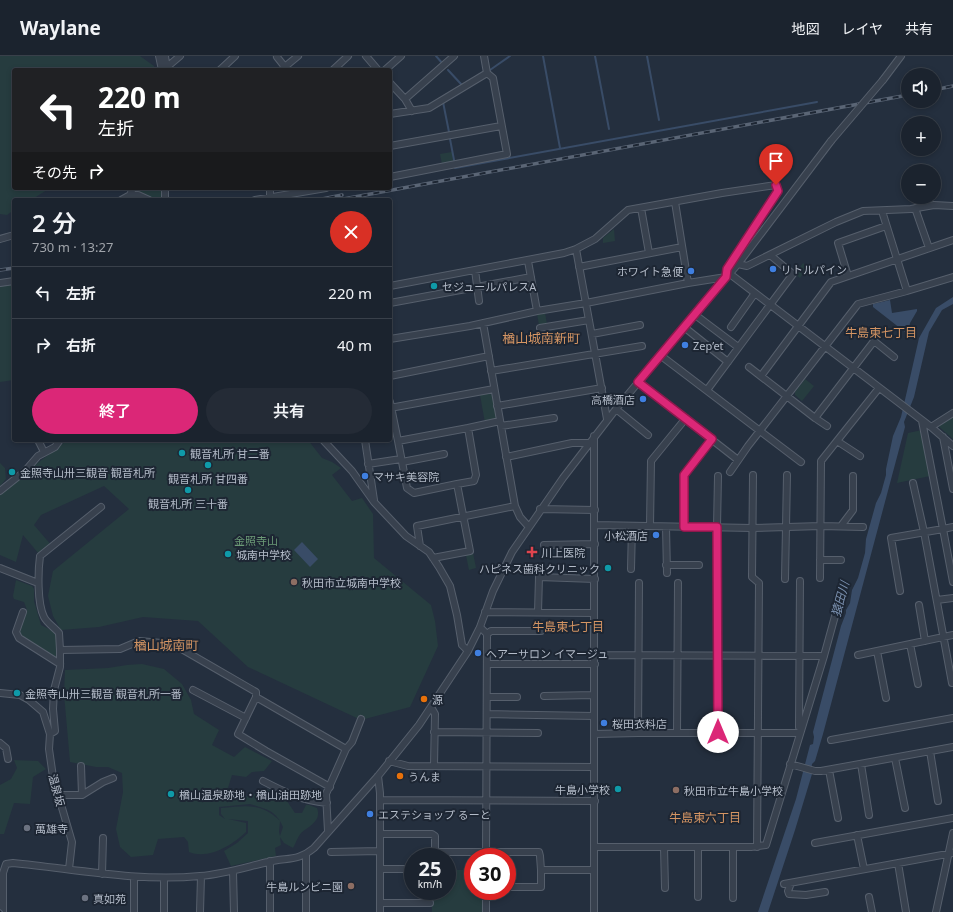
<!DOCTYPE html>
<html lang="ja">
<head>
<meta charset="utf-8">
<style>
	:root { --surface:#1b232e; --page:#242b36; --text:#f1f3f6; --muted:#a0a4aa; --line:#39404a; --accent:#db2777 }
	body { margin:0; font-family:"Noto Sans","Noto Sans JP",sans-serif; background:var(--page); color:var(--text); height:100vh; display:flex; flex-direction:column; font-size:15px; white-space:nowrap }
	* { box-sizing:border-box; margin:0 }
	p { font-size:13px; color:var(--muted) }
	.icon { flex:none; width:22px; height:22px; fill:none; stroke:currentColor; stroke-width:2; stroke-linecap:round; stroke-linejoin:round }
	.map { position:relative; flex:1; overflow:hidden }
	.panel { position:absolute; left:12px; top:142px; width:380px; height:244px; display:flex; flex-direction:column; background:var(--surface); border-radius:4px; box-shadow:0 2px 6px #0003,0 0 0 1px var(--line) }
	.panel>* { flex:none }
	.banner { position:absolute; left:12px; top:12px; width:380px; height:122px; border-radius:4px; box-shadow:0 2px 6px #0003,0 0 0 1px var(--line); background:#202124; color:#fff; overflow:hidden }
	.controls { position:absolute; left:901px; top:12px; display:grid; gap:8px }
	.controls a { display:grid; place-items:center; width:40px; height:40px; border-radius:50%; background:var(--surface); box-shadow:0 2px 6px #0003,0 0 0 1px var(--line); font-size:20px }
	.speed { position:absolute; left:404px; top:792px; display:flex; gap:8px; font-size:20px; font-weight:700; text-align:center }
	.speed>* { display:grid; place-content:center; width:52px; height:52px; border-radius:50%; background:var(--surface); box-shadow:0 2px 6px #0003,0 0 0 1px var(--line); line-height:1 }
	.speed small { font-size:10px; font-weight:400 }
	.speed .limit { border:6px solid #d22; background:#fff; color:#111 }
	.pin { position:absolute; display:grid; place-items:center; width:34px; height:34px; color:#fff; margin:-41px -17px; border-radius:50% 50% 50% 0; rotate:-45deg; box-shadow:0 0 4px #0007 }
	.pin .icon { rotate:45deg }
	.me { position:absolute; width:44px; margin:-22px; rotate:0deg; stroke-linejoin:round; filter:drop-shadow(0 0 3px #0008) }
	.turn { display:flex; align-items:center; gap:14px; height:84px; padding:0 20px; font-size:18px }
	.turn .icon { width:52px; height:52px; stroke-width:2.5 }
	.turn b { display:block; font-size:28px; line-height:34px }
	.then { display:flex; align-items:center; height:38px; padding:0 20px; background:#0003; gap:8px; font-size:15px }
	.round { display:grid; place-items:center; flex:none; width:42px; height:42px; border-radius:21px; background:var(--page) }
	.summary { display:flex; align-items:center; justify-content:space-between; height:68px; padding:0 20px }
	h1 { font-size:24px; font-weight:600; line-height:30px }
	.action { display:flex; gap:8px; margin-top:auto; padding:8px 20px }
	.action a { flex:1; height:46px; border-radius:24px; background:var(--accent); color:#fff; font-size:16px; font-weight:600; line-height:46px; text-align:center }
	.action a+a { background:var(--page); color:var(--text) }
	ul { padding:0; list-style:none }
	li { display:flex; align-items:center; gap:12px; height:52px; padding:0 20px; border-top:1px solid var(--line) }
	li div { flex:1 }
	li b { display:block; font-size:15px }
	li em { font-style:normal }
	header { display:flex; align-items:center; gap:24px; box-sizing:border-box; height:56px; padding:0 20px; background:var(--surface); border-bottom:1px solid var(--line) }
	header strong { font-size:19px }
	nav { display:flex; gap:22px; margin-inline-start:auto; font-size:14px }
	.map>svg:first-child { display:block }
	.green { fill:#263c3f; fill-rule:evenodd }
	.water { fill:#394c67 }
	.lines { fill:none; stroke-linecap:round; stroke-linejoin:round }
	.stream { stroke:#394c67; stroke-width:2 }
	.minor-casing { stroke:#565f6c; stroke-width:8 }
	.minor { stroke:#38414e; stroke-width:6 }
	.rail-casing { stroke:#5a6575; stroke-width:3.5 }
	.rail { stroke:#1d2633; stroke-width:2; stroke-dasharray:6; stroke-linecap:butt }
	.minor-bridge-casing { stroke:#565f6c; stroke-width:8; stroke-linecap:butt }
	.minor-bridge { stroke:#38414e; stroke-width:6 }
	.route-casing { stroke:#8e194d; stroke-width:10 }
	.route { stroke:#db2777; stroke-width:7 }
	.shop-dot { fill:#3f7fe0; stroke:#1d2633; stroke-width:1.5 }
	.culture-dot { fill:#0f9aa8; stroke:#1d2633; stroke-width:1.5 }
	.health-dot { fill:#e0444e; stroke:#1d2633; stroke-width:1.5 }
	.education-dot { fill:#8d6e63; stroke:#1d2633; stroke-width:1.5 }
	.food-dot { fill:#e8710a; stroke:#1d2633; stroke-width:1.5 }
	.worship-dot { fill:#6b7280; stroke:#1d2633; stroke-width:1.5 }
	.labels { text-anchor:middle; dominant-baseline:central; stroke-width:4; stroke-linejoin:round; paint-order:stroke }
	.poi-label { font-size:11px; fill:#b4bcc9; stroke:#1d2633; text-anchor:start }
	.park-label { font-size:11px; fill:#6b9a76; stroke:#1d2633 }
	.street-label { font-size:11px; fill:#b4bcc9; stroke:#1d2633 }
	.neighbourhood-label { font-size:12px; fill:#d59563; stroke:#1d2633 }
	.water-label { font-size:12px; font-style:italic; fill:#7c92b1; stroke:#1d2633 }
	.quarter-label { font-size:13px; fill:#d59563; stroke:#1d2633 }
</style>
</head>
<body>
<header>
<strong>Waylane</strong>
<nav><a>地図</a><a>レイヤ</a><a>共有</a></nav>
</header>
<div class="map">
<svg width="953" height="856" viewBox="0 0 953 856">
	<rect width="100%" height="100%" fill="#242f3e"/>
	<path class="green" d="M0,0H140L154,10L155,14H14V132H50L31,144H14V154L7,159L0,158Z
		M452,96L453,106L442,108L440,98Z
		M138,132H163L162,144H153L138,136L137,134Z
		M614,173L615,185L603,187V182Z
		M803,207L808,211L800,222L795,218Z
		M14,227V324L0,326V229Z
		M545,257L547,268L539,269L537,258Z
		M805,323L814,330L802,345L795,339V336Z
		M489,337L493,340L497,360L494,365L485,367L480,339Z
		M953,360V383L937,369Z
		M922,374L930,420L897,427L908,377Z
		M66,384H308L322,402L332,406L341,412L332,419L352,445L362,442L373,458L374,502L431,549L435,565L438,590L410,651L361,664L248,611L198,565L143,561L99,571L61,574L53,560L48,540L53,515L129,453L104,430L41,459L34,469L52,490L39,498L23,479L16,506L0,499V436L65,386Z
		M0,407L5,412L6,423L0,430Z
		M473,497L476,512L469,514L466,499Z
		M16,524L32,530L34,533V545L41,569L55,576L56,579L57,602L54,603L20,579L21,569L27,554L24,546L14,543L13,540Z
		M142,608L164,613L182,628L191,644L194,658L219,674L212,689L234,701L245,691L272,705L264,715L252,716L246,721L232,719L227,735L237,743L259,737L263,732L273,735L276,741L287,745L295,757H302L306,749H309L317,752C322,765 309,770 301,777C297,782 296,787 293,792L284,787L280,781L281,789L275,792L276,800L231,810L224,795L237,787L248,777V765L228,763L246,767V776C232,789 209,804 189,796L188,786L184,781L158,783L153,799L131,801L120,791L116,773L123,736L122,717L108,711H96L70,706L64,638L65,614L108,612L127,609ZM250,748C266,753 276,754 283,771L280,780L279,776L280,765C260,746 246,750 221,752V758L225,763L219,759V751Z
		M14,704L38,705L46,713L33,721L30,748L14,747L4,778H0V729L11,723L17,712Z
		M447,814H473V835H482V856H432V835H447Z"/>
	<path class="water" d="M953,241V248L942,254L929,276L914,341L904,366L905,371L823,678L815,705L812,708L811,717L812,718L795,774L768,856H758L796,743L810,689L813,688L814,681L813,676L841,570L846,557V554L850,547L852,534L858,522L865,497L866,483L876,447L881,437L886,419V413L893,380L901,361L907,335L919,282L936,252Z
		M890,244L892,257L917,253V255L910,267L909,273L905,276L873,251V248Z
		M302,486L318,503L310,511L294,494Z"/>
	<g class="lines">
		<path class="stream" d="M436,0L443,8
			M543,0L560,92
			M595,0L609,73
			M647,0L659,64
			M448,14L461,28
			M490,14L510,0
			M443,46L449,76
			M450,83L454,104
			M455,112L817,46"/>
		<g class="minor-casing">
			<path id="minor" d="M159,0L162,14
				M165,0L167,14
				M366,0L378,14
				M277,1L285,11
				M167,11L180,0
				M220,14L235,0
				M281,14L298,0
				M333,14L348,0
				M385,14L401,0
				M883,24L901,0
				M390,27L405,43L412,55
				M405,43L454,0
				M390,58L429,52L487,17
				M390,90L501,70
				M390,121L507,98L493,22L487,17L484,0
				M165,132V144
				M270,142V132
				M121,144L130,139L133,132
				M131,144L130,139H138L149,144
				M255,144L326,132
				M675,146L688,227
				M641,152L649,197
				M915,152L929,192
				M882,155L907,235
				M0,183L14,179
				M576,193L607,363
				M528,205L537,255
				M738,208L747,210L836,166L863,155L911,153L934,149L953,150
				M579,211L682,191
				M475,214L479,245
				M730,218L931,371L953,390
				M848,220L838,187L886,170
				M0,227L14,225
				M390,230L564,197L576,193L595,183L628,154L722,137L776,129L778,135L727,213L726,221
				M390,247L531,221
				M694,258L738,291
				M483,267L515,450L520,461L528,470
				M684,271L728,306
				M731,271L755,237
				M540,272L589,264
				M592,278L640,269
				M390,283L470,270L537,255L586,247L688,227L726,221
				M660,299L801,406
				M749,311L815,362L874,285L894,301
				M491,315L642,290
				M390,320L489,300
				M761,320L831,226L953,184
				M638,326L738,404
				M707,334L793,218L770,199
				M390,346L398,385L468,372
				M497,350L602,332
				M390,352L494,333
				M616,353L648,379
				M815,362L827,370
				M501,370L554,362
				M931,371L953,357
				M943,381L953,433
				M38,384L44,396
				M323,384L352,415L374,446L406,480L429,496L439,511L450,530L457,559L462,589L468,595
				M365,384L374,444
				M398,385L407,432L414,437L457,428
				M837,385L860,400
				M506,401L572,387H589
				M402,406L444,398
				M368,408L401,403
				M730,416L748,390L858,248L907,235L953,221
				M753,419L752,521L759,527L757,791
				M913,427L924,476L952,627
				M0,435L25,415L38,400L55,391L60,384
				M101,451L40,500C38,515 37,547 44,561C47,567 55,572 59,577L60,594L120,593L139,585L173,588L256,636V641L346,693
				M540,453L595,454
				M595,469L752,472L821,470L863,471
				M650,470L651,405L686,362
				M841,470L853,454V420
				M666,471L667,517
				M684,471V419L712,383
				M953,471L943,473L953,526
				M544,489L595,488
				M420,490L417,470L515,450
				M433,502L470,495L457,428L474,425L476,419L468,372L500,365
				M820,504H841
				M666,509H699
				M0,512L38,527
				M631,513L632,470
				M820,522L821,405L879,332
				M785,523L787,419
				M900,535L891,482L943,473L922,365
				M937,544L953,542
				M919,549L925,585
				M23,556L16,576L19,582L60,608
				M485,556L594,557
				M538,556L539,521L595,523
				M480,571L487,578L486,801
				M487,578L491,575H541
				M910,588L918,628
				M877,595L886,642
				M595,599L824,600
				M858,599L953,579
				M487,608H595
				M193,634L246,662
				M0,637L20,639L29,644L43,656L50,678L49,693L53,721L72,786L69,813
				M544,640L594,639
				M256,641L238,678L266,695L330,731
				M487,641H517
				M431,651L435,658L434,710
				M487,658L594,660
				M799,671L800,525
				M434,676L538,677
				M718,676L717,471L718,420
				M638,677L639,527
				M677,677L678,527
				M50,678L55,675L53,653L54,634L60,611V594
				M594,678L638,677H799
				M831,684L953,662
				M0,687L6,692L8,703
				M930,695L938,745
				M895,702L905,752
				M389,705L408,710L594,711
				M790,708L815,715H821L953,691
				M861,708L869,759
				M81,710L82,739
				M829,714L838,762
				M378,720L380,737V856
				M263,725C286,737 301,744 327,747
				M58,739H82L103,726L113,722
				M380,744L595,745
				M328,775L326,738L346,693L352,686L361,663
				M380,778H432L435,780V801
				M857,779L864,813
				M815,787L953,762
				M594,791H751L766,789L824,600L843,531
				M664,791L665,832
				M698,791V841
				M331,796L380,795
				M435,796H539L540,800L541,814
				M270,805V856
				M898,807L906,856
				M380,813H413
				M233,815L234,856
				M102,818L103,782
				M791,827L788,835L789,838L806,839L825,836
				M784,828L953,797
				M507,831H541V814H594
				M869,841L872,856
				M733,842V791
				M380,847H430
				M3,856V817L6,808L13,807C75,813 137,826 200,820C224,818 246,811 268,806C287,801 297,806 314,792L378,720L419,669L468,595L480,571L493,535L512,496L563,422L616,353L705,246L738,208L831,85
				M134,856V821
				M164,856V822
				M200,856L201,820
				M306,856V798
				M486,856V835
				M594,856V380
				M936,856L953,777"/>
		</g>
		<use href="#minor" class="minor"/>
		<g class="rail-casing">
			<path id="rail" d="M934,34L953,30
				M317,144L342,139
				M338,144L908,39
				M0,214L14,212
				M0,855L1,856"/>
		</g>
		<use href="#rail" class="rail"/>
		<g class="minor-bridge-casing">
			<path id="minor-bridge" d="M831,85L883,24"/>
		</g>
		<use href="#minor-bridge" class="minor-bridge"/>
	</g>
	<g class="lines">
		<g class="route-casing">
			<path id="route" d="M718,676L717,471H684V419L712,383L638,326L726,221L727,213L778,135L776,129"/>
		</g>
		<use href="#route" class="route"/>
	</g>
	<g class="shop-dot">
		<circle cx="773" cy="213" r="4"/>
		<circle cx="691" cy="215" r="4"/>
		<circle cx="685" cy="289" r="4"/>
		<circle cx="643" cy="343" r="4"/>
		<circle cx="365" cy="420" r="4"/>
		<circle cx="656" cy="479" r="4"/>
		<circle cx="478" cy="597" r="4"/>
		<circle cx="604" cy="667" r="4"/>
		<circle cx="370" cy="758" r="4"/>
	</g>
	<g class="culture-dot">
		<circle cx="434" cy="230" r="4"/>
		<circle cx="182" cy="397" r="4"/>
		<circle cx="208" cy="409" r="4"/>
		<circle cx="12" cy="416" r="4"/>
		<circle cx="188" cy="434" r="4"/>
		<circle cx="228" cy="498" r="4"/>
		<circle cx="608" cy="512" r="4"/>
		<circle cx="17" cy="637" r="4"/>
		<circle cx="618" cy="733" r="4"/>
		<circle cx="171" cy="738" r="4"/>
	</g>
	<path class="health-dot" d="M530 490h4v4h4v4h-4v4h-4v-4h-4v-4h4z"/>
	<g class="education-dot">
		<circle cx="294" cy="526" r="4"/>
		<circle cx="676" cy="734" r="4"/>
		<circle cx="351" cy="830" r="4"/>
	</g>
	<g class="food-dot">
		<circle cx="424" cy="643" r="4"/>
		<circle cx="400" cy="720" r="4"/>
	</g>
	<g class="worship-dot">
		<circle cx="27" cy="772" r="4"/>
		<circle cx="85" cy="842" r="4"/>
	</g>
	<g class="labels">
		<g class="poi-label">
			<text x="781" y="213">リトルパイン</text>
			<text x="683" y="215" text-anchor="end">ホワイト急便</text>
			<text x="442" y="230">セジュールパレスA</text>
			<text x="693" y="289">Zep’et</text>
			<text x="635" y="343" text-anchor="end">高橋酒店</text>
			<text x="190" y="397">観音札所 甘二番</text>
			<text x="20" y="416">金照寺山卅三観音 観音札所</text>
			<text x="373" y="420">マサキ美容院</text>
			<text x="208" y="422" text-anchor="middle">観音札所 甘四番</text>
			<text x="188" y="447" text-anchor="middle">観音札所 三十番</text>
			<text x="648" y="479" text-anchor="end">小松酒店</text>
			<text x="541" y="496">川上医院</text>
			<text x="236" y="498">城南中学校</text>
			<text x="600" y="512" text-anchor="end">ハピネス歯科クリニック</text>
			<text x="302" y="526">秋田市立城南中学校</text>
			<text x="486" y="597">ヘアーサロン イマージュ</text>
			<text x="25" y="637">金照寺山卅三観音 観音札所一番</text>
			<text x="432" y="643">源</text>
			<text x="612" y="667">桜田衣料店</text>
			<text x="408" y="720">うんま</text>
			<text x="610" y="733" text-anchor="end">牛島小学校</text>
			<text x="684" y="734">秋田市立牛島小学校</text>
			<text x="179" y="738">楢山温泉跡地・楢山油田跡地</text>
			<text x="378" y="758">エステショップ るーと</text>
			<text x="35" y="772">萬雄寺</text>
			<text x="343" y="830" text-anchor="end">牛島ルンビニ園</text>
			<text x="93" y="842">真如苑</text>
		</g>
		<g class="park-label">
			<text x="256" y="484">金照寺山</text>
		</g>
		<g class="street-label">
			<text transform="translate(57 734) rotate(75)">温泉坂</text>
		</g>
		<g class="neighbourhood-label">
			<text x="881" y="276">牛島東七丁目</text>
			<text x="568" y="570">牛島東七丁目</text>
			<text x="705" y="761">牛島東六丁目</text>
		</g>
		<g class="water-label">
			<text transform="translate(840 543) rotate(-75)">猿田川</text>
		</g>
		<g class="quarter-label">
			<text x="541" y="282">楢山城南新町</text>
			<text x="166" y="589">楢山城南町</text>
		</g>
	</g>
</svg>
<div class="controls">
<a><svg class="icon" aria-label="sound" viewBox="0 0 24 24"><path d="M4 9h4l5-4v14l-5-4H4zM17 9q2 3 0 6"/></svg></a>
<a>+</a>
<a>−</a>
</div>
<div class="speed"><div>25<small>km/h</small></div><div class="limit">30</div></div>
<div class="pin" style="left:776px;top:129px;background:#d93025"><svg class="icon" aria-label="arrive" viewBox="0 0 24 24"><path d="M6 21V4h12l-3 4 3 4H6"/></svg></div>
<svg class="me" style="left:718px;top:676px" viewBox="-20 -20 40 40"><circle r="19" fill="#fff"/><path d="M0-13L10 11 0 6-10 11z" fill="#db2777"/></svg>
<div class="banner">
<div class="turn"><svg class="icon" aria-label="left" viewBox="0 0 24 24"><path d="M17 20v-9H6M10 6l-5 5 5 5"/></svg><div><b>220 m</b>左折</div></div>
<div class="then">その先<svg class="icon" aria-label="right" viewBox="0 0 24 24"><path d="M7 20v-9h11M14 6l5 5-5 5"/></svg></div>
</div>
<section class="panel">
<div class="summary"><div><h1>2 分</h1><p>730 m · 13:27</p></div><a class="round" style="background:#d93025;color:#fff"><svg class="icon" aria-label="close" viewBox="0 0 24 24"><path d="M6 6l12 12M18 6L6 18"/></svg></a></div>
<ul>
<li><svg class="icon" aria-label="left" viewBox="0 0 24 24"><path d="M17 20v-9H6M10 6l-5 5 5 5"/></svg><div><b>左折</b></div><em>220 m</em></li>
<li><svg class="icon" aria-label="right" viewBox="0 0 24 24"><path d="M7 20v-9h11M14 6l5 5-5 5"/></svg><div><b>右折</b></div><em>40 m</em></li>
</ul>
<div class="action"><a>終了</a><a>共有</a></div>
</section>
</div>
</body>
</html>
